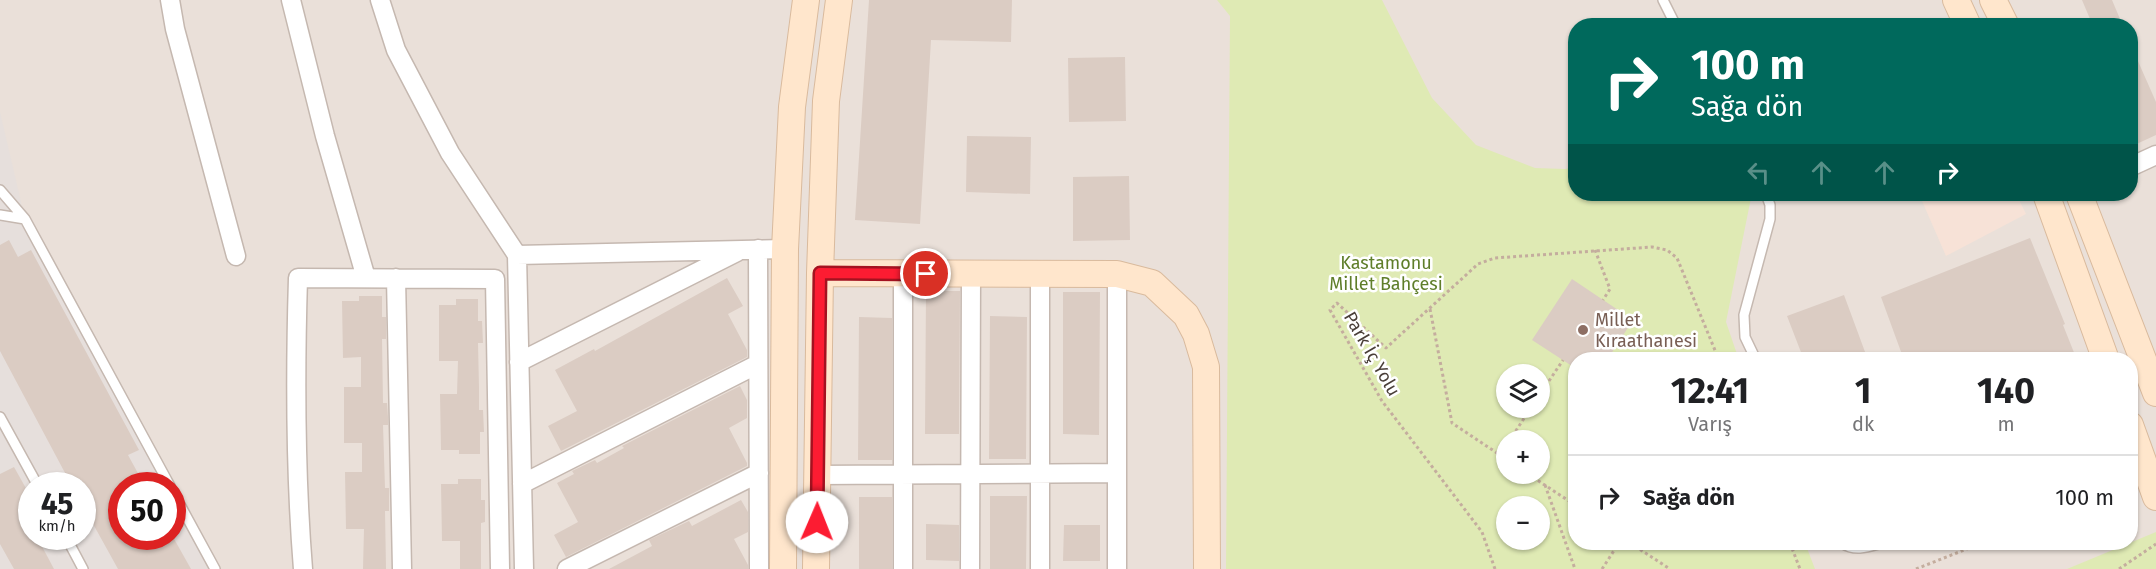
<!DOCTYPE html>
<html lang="tr">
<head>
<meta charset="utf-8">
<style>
	:root { --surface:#fff; --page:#f2f2f2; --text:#202124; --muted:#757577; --line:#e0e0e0 }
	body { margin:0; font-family:"Fira Sans",sans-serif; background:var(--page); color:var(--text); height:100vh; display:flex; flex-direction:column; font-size:22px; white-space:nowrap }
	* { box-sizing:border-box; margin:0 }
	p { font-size:20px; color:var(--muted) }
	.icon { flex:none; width:33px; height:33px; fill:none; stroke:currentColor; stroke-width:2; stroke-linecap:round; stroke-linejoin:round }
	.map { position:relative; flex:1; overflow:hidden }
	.panel { position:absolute; left:1568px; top:352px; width:570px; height:198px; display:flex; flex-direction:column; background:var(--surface); border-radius:24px; box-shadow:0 2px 4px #0004 }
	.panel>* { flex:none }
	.banner { position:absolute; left:1568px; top:18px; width:570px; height:183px; border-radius:24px; box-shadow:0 2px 4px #0004; background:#00695c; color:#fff; overflow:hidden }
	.buttons { position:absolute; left:1496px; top:364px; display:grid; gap:12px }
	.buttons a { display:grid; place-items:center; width:54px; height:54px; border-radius:50%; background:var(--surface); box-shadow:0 2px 4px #0004; font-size:30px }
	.speed { position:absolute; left:18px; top:472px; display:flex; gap:12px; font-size:30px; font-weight:700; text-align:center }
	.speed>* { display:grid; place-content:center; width:78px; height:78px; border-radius:50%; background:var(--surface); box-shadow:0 2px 4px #0004; line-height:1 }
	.speed small { font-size:15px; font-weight:400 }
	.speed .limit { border:9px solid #d22; background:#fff; color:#111 }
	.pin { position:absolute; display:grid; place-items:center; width:51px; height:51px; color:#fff; margin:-26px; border:3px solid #fff; border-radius:50%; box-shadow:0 2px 6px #0007 }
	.me { position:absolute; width:66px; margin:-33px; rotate:1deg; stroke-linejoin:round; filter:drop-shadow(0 0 4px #0008) }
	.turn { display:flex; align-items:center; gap:21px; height:126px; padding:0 24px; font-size:27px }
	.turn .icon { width:78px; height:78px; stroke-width:2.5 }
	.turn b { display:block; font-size:42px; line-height:51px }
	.lanes { display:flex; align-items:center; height:57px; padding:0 24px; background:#0003; justify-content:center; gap:30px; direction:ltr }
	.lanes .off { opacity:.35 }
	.eta { display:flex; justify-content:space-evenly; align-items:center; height:102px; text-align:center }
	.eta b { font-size:36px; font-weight:700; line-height:42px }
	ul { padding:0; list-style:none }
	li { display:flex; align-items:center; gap:18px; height:84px; padding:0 24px; border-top:2px solid var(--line) }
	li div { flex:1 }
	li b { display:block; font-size:22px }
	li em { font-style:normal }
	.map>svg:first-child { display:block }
	.residential { fill:#eae0d9; fill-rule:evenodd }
	.commercial { fill:#f7e2d7 }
	.industrial { fill:#e6dfdc; fill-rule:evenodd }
	.green { fill:#dfeab4; fill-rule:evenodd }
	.building { fill:#dbccc3 }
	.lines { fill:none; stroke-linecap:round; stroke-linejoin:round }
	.lane-casing { stroke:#c5b8b0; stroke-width:12 }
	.street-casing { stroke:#c5b8b0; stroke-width:21 }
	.secondary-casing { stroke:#d9ba9d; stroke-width:28 }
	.path { stroke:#c4ad9e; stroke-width:3; stroke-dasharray:3 3; stroke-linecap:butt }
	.lane { stroke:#fff; stroke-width:9 }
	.street { stroke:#fff; stroke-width:18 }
	.secondary { stroke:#ffe6cc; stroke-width:26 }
	.route-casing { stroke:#a41220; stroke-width:15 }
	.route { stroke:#fc1c32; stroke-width:10 }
	.education-dot { fill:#8d6e63; stroke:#fff; stroke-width:2 }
	.labels { text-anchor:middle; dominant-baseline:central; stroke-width:5; stroke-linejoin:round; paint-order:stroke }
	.park-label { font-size:18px; fill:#5f7e2a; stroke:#fff }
	.education-label { font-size:18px; fill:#785e54; stroke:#fff; text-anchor:start }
	.street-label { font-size:18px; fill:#4a3f39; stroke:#fff }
</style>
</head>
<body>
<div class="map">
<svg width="2156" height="569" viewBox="0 0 2156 569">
	<rect width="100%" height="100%" fill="#f6f0eb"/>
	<path class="residential" d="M0,0H2156V569H0ZM1575,26H2130V194H1575ZM1575,360H2130V543H1575ZM1506,375H1539V408H1506ZM1506,441H1539V474H1506ZM32,486H82V537H32ZM122,486H172V537H122ZM1506,507H1539V540H1506Z"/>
	<path class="commercial" d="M1919,194H2016L2026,214L1946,256Z"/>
	<path class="industrial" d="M0,112L25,219L170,486H122V537H172L173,490L215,569H0ZM32,486H82V537H32Z"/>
	<path class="green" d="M1217,0H1382L1432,98L1476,145L1535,168L1565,169L1575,167V194H1749L1751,198L1726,322L1739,360H1575V543H1805L1815,569H1226L1230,16ZM1506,375H1539V408H1506ZM1506,441H1539V474H1506ZM1506,507H1539V540H1506Z
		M2156,532V569H2067Z"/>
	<path class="building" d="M869,0H1012L1011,42L931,40L920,224L855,220Z
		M2082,0H2112L2123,26H2093Z
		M2130,43L2156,102V135L2130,147Z
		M1125,57L1126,121L1069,122L1068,58Z
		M967,136L1031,137L1030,194L966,192Z
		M1129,176L1130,240L1073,241V177Z
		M2030,238L2065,324L2063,325L2077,360H1904L1881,297Z
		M9,240L18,257L31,250L139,450L128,455L145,486H122V537H173L191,569H118L82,504V480L72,486L0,351V245Z
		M727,278L743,306L728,314L747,350V357L561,451L548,426L577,411L555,370L594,349L595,351Z
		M1572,279L1633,320L1607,360H1575V368L1532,340Z
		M926,291H960L959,434H925Z
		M1063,292H1100L1099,435L1063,434Z
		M1844,295L1868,360H1804L1787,316Z
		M359,296H382V317H386V339H382L383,403H387L388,417V425H383L385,488H389V511H385L386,569H363L364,529H346L345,472H362V443H344V387H361V357L343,358L342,301H359Z
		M456,299H478V321H482L483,343H478L479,388V410H483L484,432H480V454H459V450H441L440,394H457L458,361H439V305H456Z
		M990,316L1027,317L1026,459H989Z
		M859,317L892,318V460H858Z
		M740,386L747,400V418L729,428L747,463V466L566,557L554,535L578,522L557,483L574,474L572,471L595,460L597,463L624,448L622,446Z
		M14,467L32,499V508L24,512L32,527V537H37L54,569H14L0,544V474Z
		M458,479H481V500H485V522L481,523V569H460V541H442L441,484H458Z
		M990,496H1027L1026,569H990Z
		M859,497H892V569H859Z
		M741,500L748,512V532L734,539L748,565V569H609L652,546L649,540L689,521L692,526Z
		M926,524L959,525V561L926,560Z
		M1064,525H1100V561H1063Z"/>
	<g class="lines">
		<g class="lane-casing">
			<path id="lane" d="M1663,0L1676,26
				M0,190L25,219L170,486
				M0,215L25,219
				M1756,360L1745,337L1744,315L1770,219V205L1766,194
				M0,417L38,486
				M172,490L215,569
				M66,537L83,569
				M1842,543C1855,552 1868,547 1882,543"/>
		</g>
		<g class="street-casing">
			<path id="street" d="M170,0L175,29L236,256
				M291,0L325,136L366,278
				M380,0L396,50L450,153L517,255L524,569
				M2130,167L2156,155
				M758,249L759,569
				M517,255L785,249
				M396,278L402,569
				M519,362L737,252
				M817,475L1117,473
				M522,484L758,364
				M303,569C295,471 295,376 298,278L495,279L500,569
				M567,569L759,473
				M903,569V274
				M970,569L971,274
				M1040,569V274
				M1117,569V274"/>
		</g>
		<g class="secondary-casing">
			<path id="secondary" d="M1956,0L1968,26
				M1993,0L2006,26
				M2046,194L2106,360
				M2079,194L2156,393
				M820,273L1117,274L1152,283L1186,315L1196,334L1206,367L1207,569
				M2130,425L2156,497
				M783,569L785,249L792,107L806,0
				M816,569L820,273L826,101L839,0"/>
		</g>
		<path class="path" d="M1595,250L1610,289L1603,300
			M1430,309L1452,423L1506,459
			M1539,396L1563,360
			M1509,441L1531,408
			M1500,455L1506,445
			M1528,474L1575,505
			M1545,485L1575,569
			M1630,543L1670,569
			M1790,543L1800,569
			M1495,569L1482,532L1382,401L1330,310L1337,303L1386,348L1478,264L1495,258L1652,247L1667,250L1677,258L1719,360
			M1602,569L1619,543
			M1916,569L1982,543
			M2119,569L2156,544"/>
		<use href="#lane" class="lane"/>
		<use href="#street" class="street"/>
		<use href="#secondary" class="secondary"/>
	</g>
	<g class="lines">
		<g class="route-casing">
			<path id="route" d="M817,522L820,273L926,274"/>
		</g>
		<use href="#route" class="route"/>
	</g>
	<circle class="education-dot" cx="1583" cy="330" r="6"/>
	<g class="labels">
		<g class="park-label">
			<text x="1386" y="263">Kastamonu<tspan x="1386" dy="21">Millet Bahçesi</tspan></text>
		</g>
		<g class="education-label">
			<text x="1595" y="320">Millet<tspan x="1595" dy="21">Kıraathanesi</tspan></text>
		</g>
		<g class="street-label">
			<text transform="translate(1372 354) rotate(60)">Park İç Yolu</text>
		</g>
	</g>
</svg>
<div class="buttons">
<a><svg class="icon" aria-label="layers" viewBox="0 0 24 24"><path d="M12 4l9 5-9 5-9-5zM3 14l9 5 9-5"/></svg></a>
<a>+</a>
<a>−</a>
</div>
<div class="speed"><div>45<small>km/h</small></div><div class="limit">50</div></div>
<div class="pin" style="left:926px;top:274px;background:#d93025"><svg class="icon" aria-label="arrive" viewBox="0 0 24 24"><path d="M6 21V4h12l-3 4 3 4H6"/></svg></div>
<svg class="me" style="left:817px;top:522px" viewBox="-20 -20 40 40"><circle r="19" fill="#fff"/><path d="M0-13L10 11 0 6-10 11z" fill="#fc1c32"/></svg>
<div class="banner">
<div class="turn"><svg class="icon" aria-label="right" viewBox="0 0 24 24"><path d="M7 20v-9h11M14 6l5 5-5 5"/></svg><div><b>100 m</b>Sağa dön</div></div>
<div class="lanes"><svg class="icon off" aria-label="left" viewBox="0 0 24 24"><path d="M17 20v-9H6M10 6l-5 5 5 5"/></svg><svg class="icon off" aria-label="ahead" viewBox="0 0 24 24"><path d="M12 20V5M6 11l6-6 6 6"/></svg><svg class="icon off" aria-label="ahead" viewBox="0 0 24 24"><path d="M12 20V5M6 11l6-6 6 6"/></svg><svg class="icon" aria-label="right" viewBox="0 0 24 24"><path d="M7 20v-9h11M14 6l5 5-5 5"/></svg></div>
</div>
<section class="panel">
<div class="eta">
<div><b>12:41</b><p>Varış</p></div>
<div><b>1</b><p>dk</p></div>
<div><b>140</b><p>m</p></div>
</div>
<ul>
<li><svg class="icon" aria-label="right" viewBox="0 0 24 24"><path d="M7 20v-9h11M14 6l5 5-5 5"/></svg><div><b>Sağa dön</b></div><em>100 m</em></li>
</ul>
</section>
</div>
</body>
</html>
